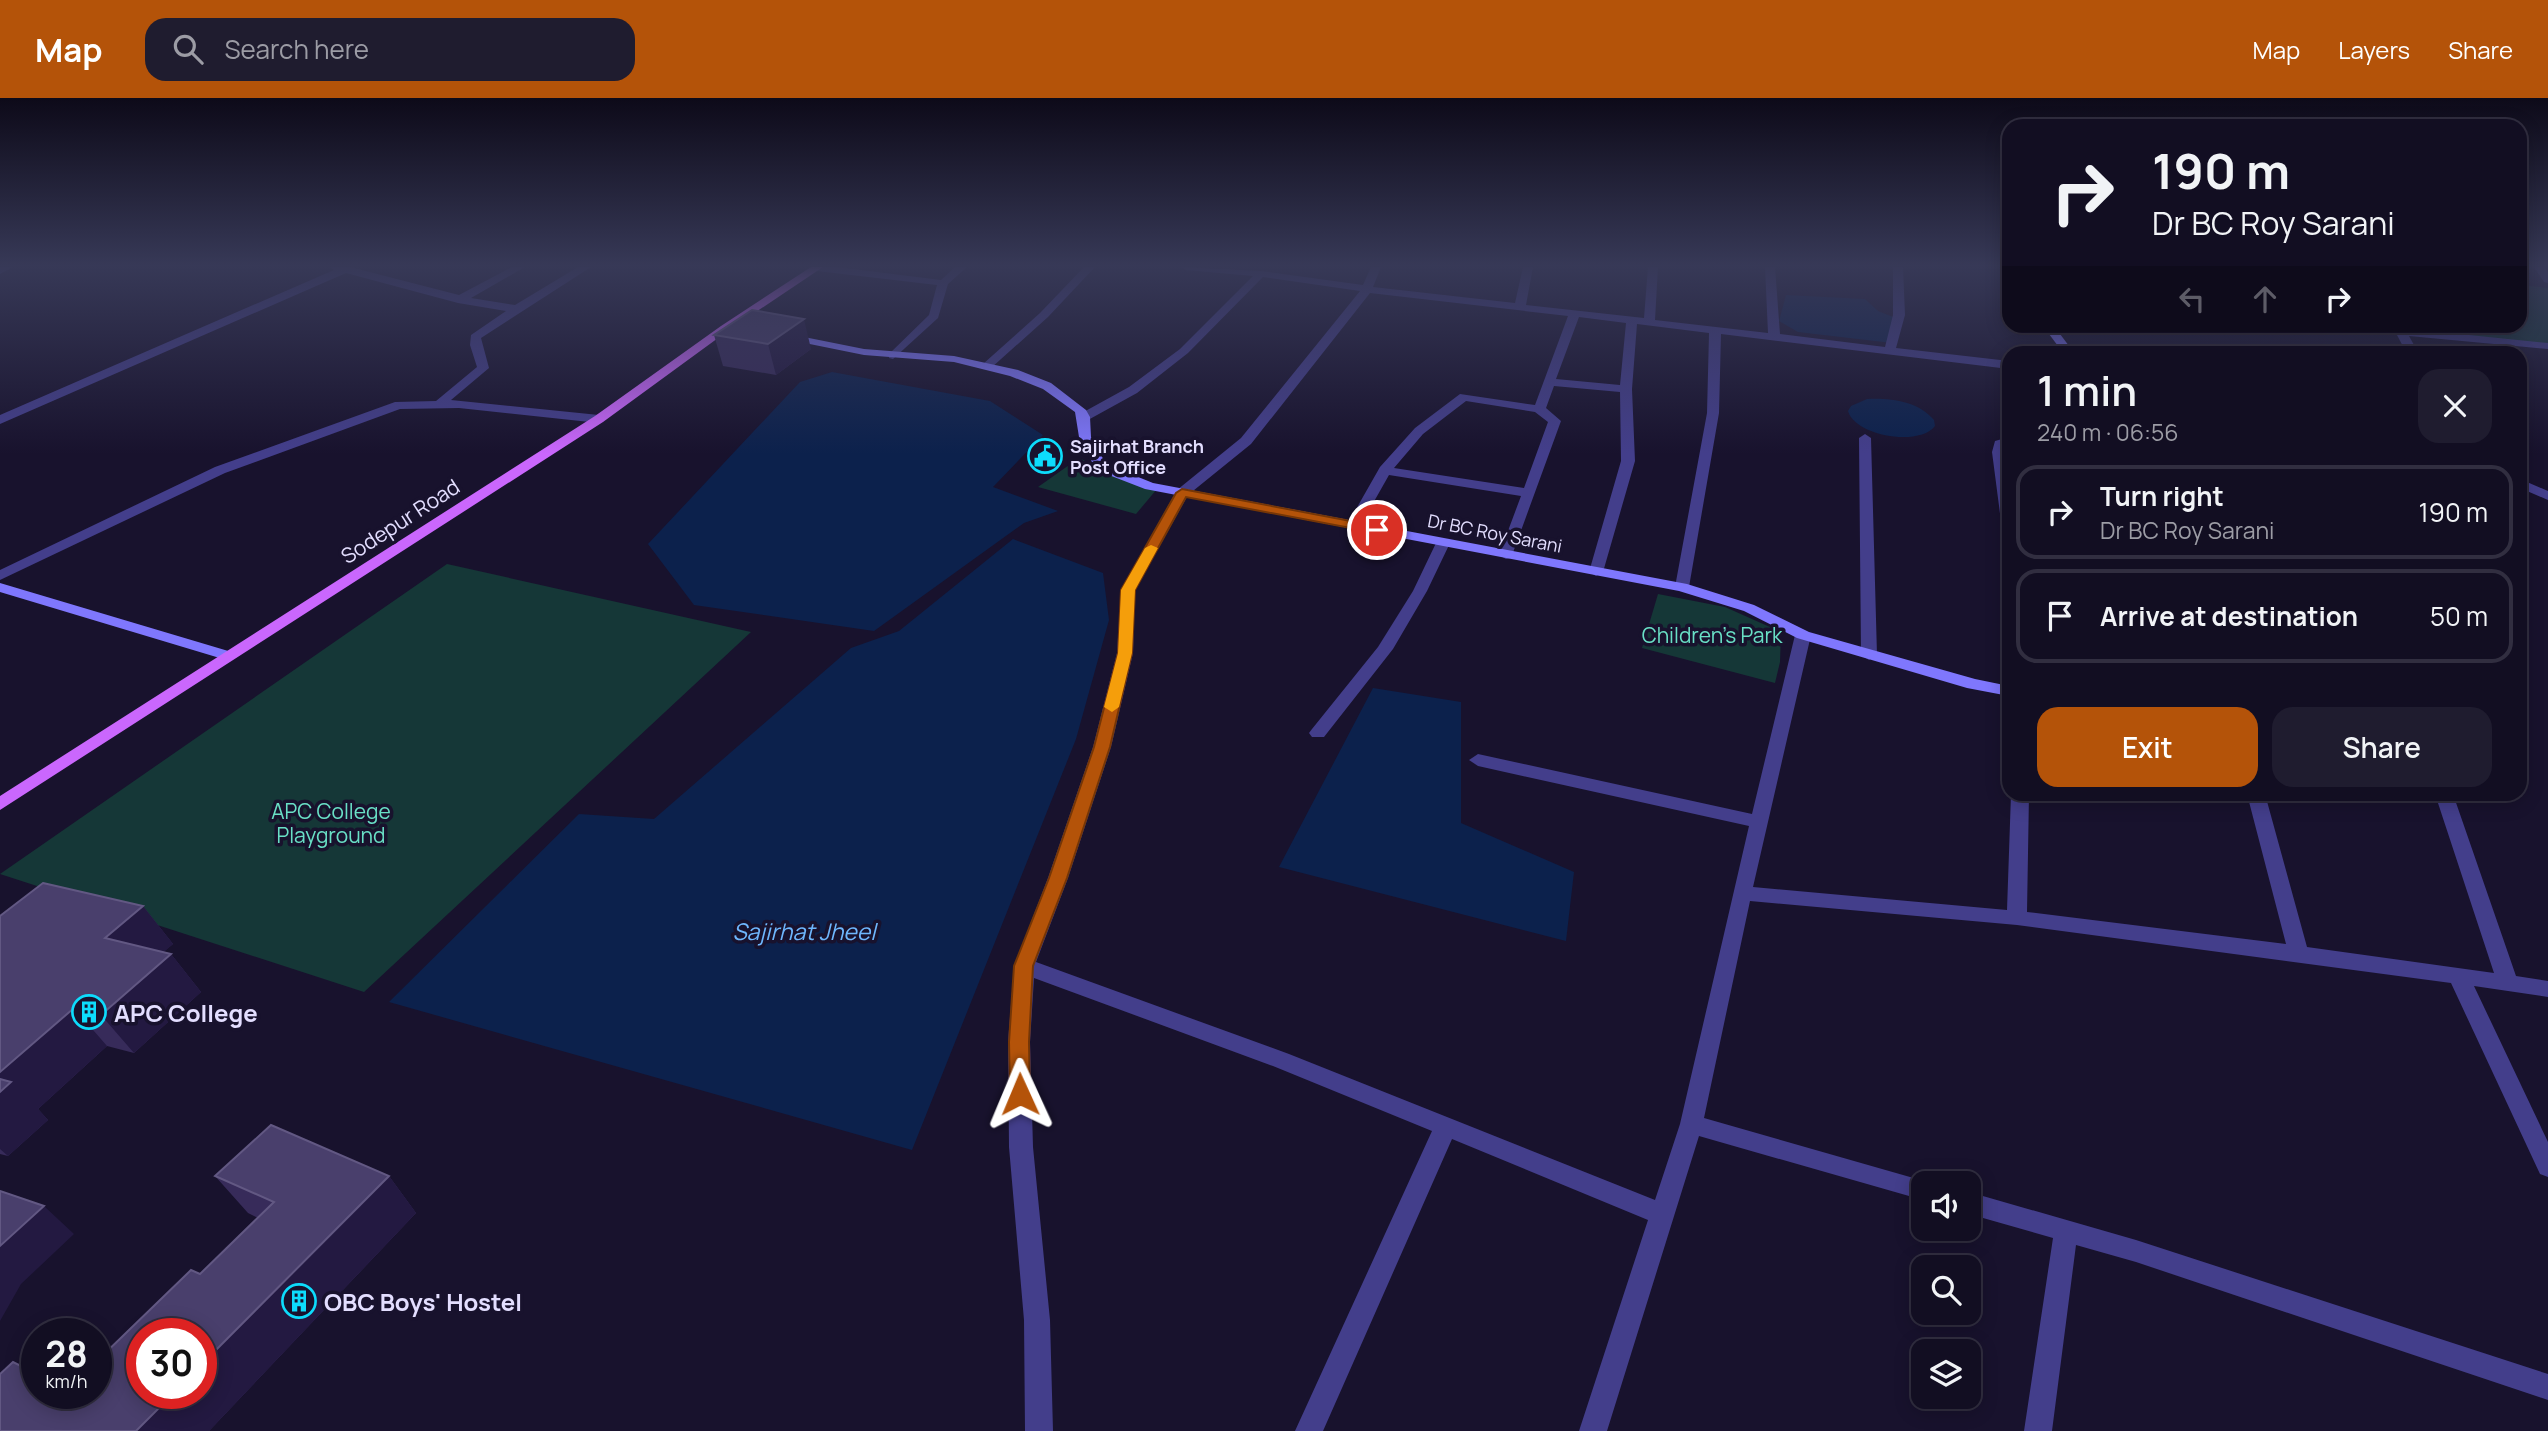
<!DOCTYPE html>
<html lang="en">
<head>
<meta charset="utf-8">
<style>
	:root { --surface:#120e22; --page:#1f1c2f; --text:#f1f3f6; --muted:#9c9ca5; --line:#312e40; --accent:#b45309 }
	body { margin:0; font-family:Manrope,sans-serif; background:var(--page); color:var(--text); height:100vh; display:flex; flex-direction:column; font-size:26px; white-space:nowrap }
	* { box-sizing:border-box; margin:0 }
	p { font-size:23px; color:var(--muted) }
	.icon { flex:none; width:38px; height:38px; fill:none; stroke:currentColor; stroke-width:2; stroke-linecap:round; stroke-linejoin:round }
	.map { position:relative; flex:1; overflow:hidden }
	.sheet { position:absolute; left:2002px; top:248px; width:525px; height:455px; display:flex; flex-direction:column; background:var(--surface); border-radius:21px; box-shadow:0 4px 18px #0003,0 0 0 2px var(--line) }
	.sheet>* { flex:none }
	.guide { position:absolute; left:2002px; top:21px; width:525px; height:214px; border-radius:21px; box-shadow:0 4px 18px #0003,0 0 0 2px var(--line); background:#120e22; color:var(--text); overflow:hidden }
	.buttons { position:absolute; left:1911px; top:1073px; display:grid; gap:14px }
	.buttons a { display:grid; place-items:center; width:70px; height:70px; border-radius:14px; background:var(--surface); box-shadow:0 4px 18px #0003,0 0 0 2px var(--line); font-size:35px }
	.speed { position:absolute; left:21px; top:1220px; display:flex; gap:14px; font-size:35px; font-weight:700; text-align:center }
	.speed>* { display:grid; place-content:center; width:91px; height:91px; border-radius:50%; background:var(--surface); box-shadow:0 4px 18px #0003,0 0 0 2px var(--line); line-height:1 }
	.speed small { font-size:18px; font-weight:400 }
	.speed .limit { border:10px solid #d22; background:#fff; color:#111 }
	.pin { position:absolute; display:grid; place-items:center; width:60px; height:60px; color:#fff; margin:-30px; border:4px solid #fff; border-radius:50%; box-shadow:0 2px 7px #0007 }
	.me { position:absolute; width:77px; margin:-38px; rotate:359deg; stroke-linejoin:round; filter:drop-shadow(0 0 5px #0008) }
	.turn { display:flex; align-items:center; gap:24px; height:147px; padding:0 35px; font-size:32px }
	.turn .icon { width:91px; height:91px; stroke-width:2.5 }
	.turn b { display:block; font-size:49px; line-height:60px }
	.lanes { display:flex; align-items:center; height:66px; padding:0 35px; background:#0003; justify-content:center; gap:35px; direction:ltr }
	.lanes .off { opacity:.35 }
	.round { display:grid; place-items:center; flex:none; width:74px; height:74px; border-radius:21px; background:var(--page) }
	.summary { display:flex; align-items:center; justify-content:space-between; height:119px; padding:0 35px }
	h1 { font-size:42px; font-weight:600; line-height:52px }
	.primary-button { display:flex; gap:14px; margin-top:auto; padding:14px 35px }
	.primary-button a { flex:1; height:80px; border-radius:21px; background:var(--accent); color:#fff; font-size:28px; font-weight:600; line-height:80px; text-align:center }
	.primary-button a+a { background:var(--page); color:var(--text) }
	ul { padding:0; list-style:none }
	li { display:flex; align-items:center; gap:21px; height:94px; margin:0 14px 10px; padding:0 21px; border:4px solid var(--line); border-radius:21px }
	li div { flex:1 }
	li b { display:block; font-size:26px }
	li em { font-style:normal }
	header { display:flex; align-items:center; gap:42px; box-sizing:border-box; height:98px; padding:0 35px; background:var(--accent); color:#fff }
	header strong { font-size:33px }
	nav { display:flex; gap:38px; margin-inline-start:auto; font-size:24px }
	.search { width:490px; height:63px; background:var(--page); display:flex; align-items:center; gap:18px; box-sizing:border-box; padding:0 24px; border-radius:21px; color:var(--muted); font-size:26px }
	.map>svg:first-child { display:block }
	.green { fill:#153737 }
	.water { fill:#0c214c }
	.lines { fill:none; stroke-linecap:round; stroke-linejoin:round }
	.street { fill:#433e8b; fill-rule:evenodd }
	.secondary { fill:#7f77fd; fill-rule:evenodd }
	.primary { fill:#ca67fd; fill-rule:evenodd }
	.wall { fill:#372b5a }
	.shaded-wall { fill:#231941 }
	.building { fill:#493f6c; stroke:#625883; stroke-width:2 }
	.route { fill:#b45309; stroke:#753606; stroke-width:2 }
	.slow { fill:#f59e0b }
	.labels { text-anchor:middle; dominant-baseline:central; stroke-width:7; stroke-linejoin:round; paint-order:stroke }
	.far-poi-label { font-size:18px; font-weight:bold; fill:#e3deff; stroke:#18122d; text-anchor:start }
	.far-street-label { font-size:18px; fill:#e3deff; stroke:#18122d }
	.street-label { font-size:21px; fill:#e3deff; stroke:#18122d }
	.park-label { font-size:21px; fill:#69e0c6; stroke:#18122d }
	.water-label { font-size:23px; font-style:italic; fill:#6eb6fd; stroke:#18122d }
	.near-poi-label { font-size:24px; font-weight:bold; fill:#e3deff; stroke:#18122d; text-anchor:start }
</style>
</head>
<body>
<header>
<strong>Map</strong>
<div class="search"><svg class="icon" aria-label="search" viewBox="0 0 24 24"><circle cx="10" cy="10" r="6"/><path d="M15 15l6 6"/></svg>Search here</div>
<nav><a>Map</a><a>Layers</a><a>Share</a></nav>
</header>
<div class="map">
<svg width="2548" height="1333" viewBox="0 0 2548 1333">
	<rect width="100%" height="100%" fill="#18122d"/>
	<path class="green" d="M2520,187L2548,190V248L2343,228H2520Z
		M1079,360L1120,379L1157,391L1136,416L1038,389Z
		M447,466L751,534L364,894L0,776Z
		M1658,496L1725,509L1781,534L1780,564L1775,585L1642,550Z"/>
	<path class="water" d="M1786,197L1865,201L1878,213L1898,221L1892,245L1798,234L1779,223Z
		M832,274L990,303L1043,337L993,389L1058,413L1024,425L874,533L694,507L648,446L800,284Z
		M1867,301C1891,300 1918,303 1934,322L1935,328C1919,349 1855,338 1848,313L1851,308Z
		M1013,441L1103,475L1109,522L1076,641L912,1052L389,904L579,716L654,721L851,550L899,533Z
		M1373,590L1461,604V725L1574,774L1566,843L1279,769Z"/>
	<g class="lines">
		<path class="street" d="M0,169H13L0,176Z
			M330,169H350L459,197L512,169H525L471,200L515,207L578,169H591L481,240L489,270L451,302L599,317L605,321L599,325L459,310L400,311L225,375L0,482V472L215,369L395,304L436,303L477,269L470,247L471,237L506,213L458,205L346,175L0,326V317L334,172Z
			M812,169H837L941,182L955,169H967L948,186L938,220L893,261L889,260V256L929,217L937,187L817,173Z
			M1084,169H1095L1048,219L991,270H983V266L1040,215Z
			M1181,169L1261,173L1363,187L1371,169H1381L1373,189L1515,205L1523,169H1533L1526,207L1644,220L1648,169H1658L1655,222L1768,235L1765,169H1775L1780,236L1885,249L1893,217V169H1903L1905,217L1896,250L2009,263V271L1721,236L1719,315L1689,489L1682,493L1675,489L1707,315L1709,235L1637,226L1632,291L1635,363L1603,474L1596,478L1589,474L1621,363L1620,294L1554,288L1546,310L1561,323L1511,460L1506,461L1499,457L1521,398L1389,377L1359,430H1349L1347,427L1380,369L1415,330L1460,296L1535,307L1568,218L1370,195L1251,346L1188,397L1135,492L1133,555L1111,649L1068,780L1036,864L1289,956L1655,1102L1680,1026L1749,728L1478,668L1469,662L1478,656L1752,716L1795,537L1803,532L1811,537L1753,789L2007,812L2011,696H2029L2027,814L2286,846L2247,696H2265L2307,849L2494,875L2435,696H2453L2516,878L2548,883V899L2474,888L2548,1044V1079L2540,1076L2451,885L2017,827L1750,803L1704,1020L1931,1085H1923V1102L1699,1038L1607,1333H1579L1648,1122L1452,1041L1323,1333H1295L1432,1033L1273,968L1034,880L1030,944L1033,1049L1050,1222L1053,1333H1025L1024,1222L1009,1049L1008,944L1014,868L1048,780L1093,649L1117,555L1121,492L1177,392L1241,340L1360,193L1263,179L1188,255L1137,295L1088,322H1080V316L1129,289L1180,251L1253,178L1186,172ZM1579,219L1626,225L1620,287L1556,281ZM1466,303L1535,314L1548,324L1524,390L1394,370L1423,336Z
			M2534,169H2544L2548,174V185L2544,184Z
			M2339,228L2401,230L2548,245V251L2409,238L2419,256H2407L2397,237L2345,231Z
			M1865,336L1871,340L1877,557L1869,562L1861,557L1859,340Z
			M2009,339V347L2004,354L2009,384V435L2002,431L1992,354L1995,343Z
			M2520,381L2548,393V402L2520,390Z
			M1443,441L1450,445L1427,493L1393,551L1324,639H1312L1309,635L1312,631L1378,549L1413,493L1436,445Z
			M1969,1094L2136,1142L2548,1276V1302L2136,1164L2076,1147L2052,1333H2024L2053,1140L1969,1116Z"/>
		<path class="secondary" d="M2043,228H2054L2075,256H2064Z
			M789,236L864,251L954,258L1018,272L1051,285L1086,312L1090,319L1091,339L1106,366L1153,385L1687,486L1754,507L1809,534L1975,581L2009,588V598L1967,590L1797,540L1744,513L1679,493L1145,391L1096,372L1079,339L1075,314L1043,291L1010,278L954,264L864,257L785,241V237Z
			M0,485L235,555L237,558L229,563L223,561L0,494Z"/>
		<path class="primary" d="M811,169H823L729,232L603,324L0,712V698L595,318L721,228Z"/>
	</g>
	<path class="wall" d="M714,237L811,251L776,277L723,268Z
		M143,808L173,846L163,854L171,856L201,894L134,955L107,948L38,1011L48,1022L8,1058L0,1056V818Z
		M215,1078H389L416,1115L209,1333L37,1295H96L200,1176L258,1120L248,1115Z"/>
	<path class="shaded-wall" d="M804,221L811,251L776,277L768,246Z
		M143,808L173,846L136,878L105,840Z
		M171,856L201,894L134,955L101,917Z
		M74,910L107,948L38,1011L48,1022L8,1058L0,1051V974Z
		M389,1078L416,1115L209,1333H136L174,1295H201V1267Z
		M44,1108L74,1136L21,1186L0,1223V1148Z"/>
	<path class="building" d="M752,212L804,221L768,246L714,237Z
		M43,785L143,808L105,840L171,856L101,917L74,910L0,974V818Z
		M0,981L11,984L0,994Z
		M271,1027L389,1078L201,1267V1236H142V1295H174L136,1333H0V1276L13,1264L37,1276V1295H96V1264L191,1172L200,1176L274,1104L215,1078Z
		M0,1093L44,1108L0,1148Z"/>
	<linearGradient id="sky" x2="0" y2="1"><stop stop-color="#0d0a19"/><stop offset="0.47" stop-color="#373957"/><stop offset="1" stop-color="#373957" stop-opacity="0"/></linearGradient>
	<rect width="2548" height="356" fill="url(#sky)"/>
	<path class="route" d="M1182,391L1377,428L1383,432L1377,435L1186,399L1135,492L1132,555L1110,649L1067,780L1033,868L1029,944L1030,996L1027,1002L1020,1005L1013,1002L1010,996L1009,944L1014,868L1049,780L1094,649L1118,555L1121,492L1176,395Z"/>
	<path class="slow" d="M1151,447L1158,450L1135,492L1132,555L1119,609L1112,614L1104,609L1118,555L1121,492L1145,450Z"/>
	<defs>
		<g id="civic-ring" transform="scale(1.75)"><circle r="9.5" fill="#18122d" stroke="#0ddcfc" stroke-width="1.5"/><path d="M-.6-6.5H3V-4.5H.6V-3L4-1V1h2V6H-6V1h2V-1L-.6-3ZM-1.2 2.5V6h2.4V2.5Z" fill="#0ddcfc"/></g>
		<g id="building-ring" transform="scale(1.75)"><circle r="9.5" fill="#18122d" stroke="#0ddcfc" stroke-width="1.5"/><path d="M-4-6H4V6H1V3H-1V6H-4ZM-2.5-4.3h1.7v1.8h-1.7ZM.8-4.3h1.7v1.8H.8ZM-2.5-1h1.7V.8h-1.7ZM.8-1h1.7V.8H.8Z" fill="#0ddcfc"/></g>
	</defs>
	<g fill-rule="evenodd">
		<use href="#civic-ring" x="1045" y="358"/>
		<use href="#building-ring" x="89" y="914"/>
		<use href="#building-ring" x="299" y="1203"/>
	</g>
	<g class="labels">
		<g class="far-poi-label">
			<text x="1070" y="348">Sajirhat Branch<tspan x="1070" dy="21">Post Office</tspan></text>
		</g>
		<g class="far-street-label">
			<text transform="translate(1495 435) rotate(11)">Dr BC Roy Sarani</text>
		</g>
		<g class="street-label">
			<text transform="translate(400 423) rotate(-33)">Sodepur Road</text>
		</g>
		<g class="park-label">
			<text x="1712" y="537">Children's Park</text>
			<text x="331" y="713">APC College<tspan x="331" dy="24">Playground</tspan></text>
		</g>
		<g class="water-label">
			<text x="804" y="833">Sajirhat Jheel</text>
		</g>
		<g class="near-poi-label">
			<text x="114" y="914">APC College</text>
			<text x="324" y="1203">OBC Boys' Hostel</text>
		</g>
	</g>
</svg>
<div class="buttons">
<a><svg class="icon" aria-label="sound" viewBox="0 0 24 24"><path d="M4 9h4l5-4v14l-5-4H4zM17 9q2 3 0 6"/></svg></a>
<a><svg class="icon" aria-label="search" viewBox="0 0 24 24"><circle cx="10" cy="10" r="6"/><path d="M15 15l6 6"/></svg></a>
<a><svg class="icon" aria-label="layers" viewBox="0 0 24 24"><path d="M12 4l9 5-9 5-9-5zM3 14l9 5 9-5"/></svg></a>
</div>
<div class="speed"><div>28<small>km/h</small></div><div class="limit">30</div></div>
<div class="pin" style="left:1377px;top:432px;background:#d93025"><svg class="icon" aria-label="arrive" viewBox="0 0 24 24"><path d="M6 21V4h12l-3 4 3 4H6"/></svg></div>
<svg class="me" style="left:1020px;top:996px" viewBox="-20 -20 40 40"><path d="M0-17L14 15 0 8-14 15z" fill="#b45309" stroke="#fff" stroke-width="4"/></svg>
<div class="guide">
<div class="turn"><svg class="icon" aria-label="right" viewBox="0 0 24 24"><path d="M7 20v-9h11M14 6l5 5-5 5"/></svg><div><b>190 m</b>Dr BC Roy Sarani</div></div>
<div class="lanes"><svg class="icon off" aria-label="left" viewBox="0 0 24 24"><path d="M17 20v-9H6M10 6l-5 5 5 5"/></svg><svg class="icon off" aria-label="ahead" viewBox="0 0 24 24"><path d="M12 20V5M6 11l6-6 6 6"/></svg><svg class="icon" aria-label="right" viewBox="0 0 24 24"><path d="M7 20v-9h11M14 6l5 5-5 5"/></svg></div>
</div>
<section class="sheet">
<div class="summary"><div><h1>1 min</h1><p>240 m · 06:56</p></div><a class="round"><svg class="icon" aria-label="close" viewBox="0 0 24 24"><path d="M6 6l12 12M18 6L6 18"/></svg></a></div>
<ul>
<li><svg class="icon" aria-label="right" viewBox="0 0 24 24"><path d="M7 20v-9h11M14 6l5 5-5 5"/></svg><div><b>Turn right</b><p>Dr BC Roy Sarani</p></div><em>190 m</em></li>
<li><svg class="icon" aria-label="arrive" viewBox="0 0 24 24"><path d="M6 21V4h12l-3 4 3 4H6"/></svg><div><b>Arrive at destination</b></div><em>50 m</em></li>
</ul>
<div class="primary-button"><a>Exit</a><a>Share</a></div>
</section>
</div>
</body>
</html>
